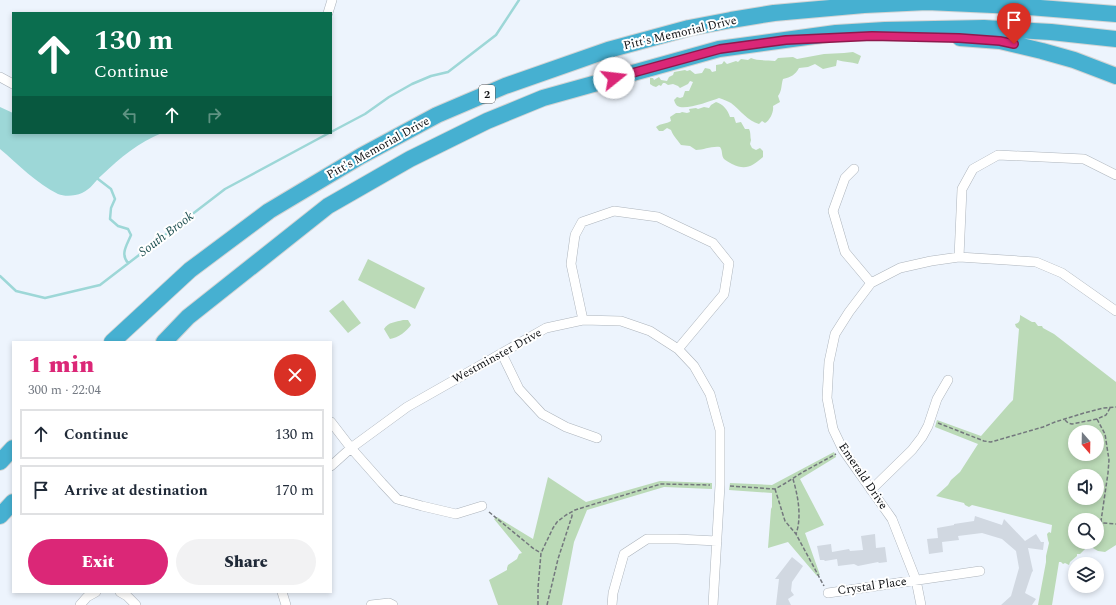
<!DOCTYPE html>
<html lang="en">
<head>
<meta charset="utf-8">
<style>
	:root { --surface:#fff; --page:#f2f2f3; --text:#1f2937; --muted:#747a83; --line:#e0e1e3; --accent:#db2777 }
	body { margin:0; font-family:Spectral,serif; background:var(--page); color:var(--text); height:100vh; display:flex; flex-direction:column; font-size:15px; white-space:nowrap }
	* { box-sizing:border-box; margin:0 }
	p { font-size:13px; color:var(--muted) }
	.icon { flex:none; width:22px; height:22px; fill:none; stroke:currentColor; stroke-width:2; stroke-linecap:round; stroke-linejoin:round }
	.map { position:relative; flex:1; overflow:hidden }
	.drawer { position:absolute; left:12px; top:341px; width:320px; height:252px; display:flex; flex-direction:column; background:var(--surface); border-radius:0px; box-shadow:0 2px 6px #0003 }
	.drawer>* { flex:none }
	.hud { position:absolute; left:12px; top:12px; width:320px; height:122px; border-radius:0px; box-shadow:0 2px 6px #0003; background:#0b6e4f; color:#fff; overflow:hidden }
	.needle { width:26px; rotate:160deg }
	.fabs { position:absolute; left:1068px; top:425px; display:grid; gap:8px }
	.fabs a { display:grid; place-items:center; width:36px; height:36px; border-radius:50%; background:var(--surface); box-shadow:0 2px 6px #0003; font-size:20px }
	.pin { position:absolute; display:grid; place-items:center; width:34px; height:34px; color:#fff; margin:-41px -17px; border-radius:50% 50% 50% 0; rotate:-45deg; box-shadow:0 0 4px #0007 }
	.pin .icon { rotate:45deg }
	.me { position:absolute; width:44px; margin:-22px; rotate:74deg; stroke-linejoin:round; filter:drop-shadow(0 0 3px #0008) }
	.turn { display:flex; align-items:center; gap:14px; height:84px; padding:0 16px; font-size:18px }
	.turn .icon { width:52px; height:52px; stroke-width:2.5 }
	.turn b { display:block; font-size:28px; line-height:34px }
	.lanes { display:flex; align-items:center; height:38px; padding:0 16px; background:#0003; justify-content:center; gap:20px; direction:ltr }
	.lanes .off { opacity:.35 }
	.round { display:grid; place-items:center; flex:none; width:42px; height:42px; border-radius:21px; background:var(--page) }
	.summary { display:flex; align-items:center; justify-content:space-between; height:68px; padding:0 16px }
	h1 { font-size:24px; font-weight:800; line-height:30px; color:var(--accent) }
	.action { display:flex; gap:8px; margin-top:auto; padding:8px 16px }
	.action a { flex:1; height:46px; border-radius:24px; background:var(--accent); color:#fff; font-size:16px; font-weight:800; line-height:46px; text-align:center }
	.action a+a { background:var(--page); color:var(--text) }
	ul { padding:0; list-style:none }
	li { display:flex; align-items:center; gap:12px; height:50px; margin:0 8px 6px; padding:0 8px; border:2px solid var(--line); border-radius:0px }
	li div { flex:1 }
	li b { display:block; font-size:15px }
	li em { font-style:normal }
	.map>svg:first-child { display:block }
	.green { fill:#bbdab7; fill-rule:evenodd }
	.water { fill:#9dd7d7 }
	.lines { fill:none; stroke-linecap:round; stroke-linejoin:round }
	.stream { stroke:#9dd7d7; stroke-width:2.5 }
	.building { fill:#d1d8e1 }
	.street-casing { stroke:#adb4bc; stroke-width:10 }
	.highway-casing { stroke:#d3d4d4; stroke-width:18 }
	.path { stroke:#73777d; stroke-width:1.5; stroke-dasharray:4 2; stroke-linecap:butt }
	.street { stroke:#fff; stroke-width:9 }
	.highway { stroke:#46b0d1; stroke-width:16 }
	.route-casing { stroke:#8e194d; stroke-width:10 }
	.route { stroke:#db2777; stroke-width:7 }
	.labels { text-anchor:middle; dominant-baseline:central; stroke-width:4; stroke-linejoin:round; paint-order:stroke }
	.shield { fill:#fff; stroke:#565759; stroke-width:1 }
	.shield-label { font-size:11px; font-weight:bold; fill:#0d0f12 }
	.street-label { font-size:12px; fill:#0d0f12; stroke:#fff }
	.water-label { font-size:13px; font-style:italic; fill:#1e5051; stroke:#fff }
</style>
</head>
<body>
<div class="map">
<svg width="1116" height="605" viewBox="0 0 1116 605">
	<rect width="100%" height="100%" fill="#edf4fd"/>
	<path class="green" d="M853,52L861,56L858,64C851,62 844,62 837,60L836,66L823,69L815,64L808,67L799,68C795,75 791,77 783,79C781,85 782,91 778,96L780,102L773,106C774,112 770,120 765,123L762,121L759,124C748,121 740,110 731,103C727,101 723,99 719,98C711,101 689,109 680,107C676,106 675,103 674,100L677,97L680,98L683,97L685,91H689L693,82L690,81L688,84L680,88L678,86L673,84L668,85L665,83H663L661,86L659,85L656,87L653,86L650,84V78H653L654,80L659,77L661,80L667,81L669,77L673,75L674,72L685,70L687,71L690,70L695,74L702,73L705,68L710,69L712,72L716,71V65L722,64L724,61L727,64L736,61L738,62L741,59L748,60L751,58C757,61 767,60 775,61L778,58L793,57L797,59L824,54L844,53Z
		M716,102C723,104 728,110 730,117H734L736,123L741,122L745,129H749C751,133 750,136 751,140L750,144L752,148L756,150L760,148L763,151V157C752,166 746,171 732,164C729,162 726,161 724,159C721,155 723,151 720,147C711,146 704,150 696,150L690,146L681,145C677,139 673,136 671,130L667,128L663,131H659L656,127C661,123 666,124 671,121L670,117L676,113H680L682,112L687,113L690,112L689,109L696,108L698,109L704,107L709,108L711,105Z
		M368,259L425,288L415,309L358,280Z
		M343,300L361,323L348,333L329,311Z
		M1020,315L1032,322H1035L1038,326H1042L1043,328L1054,334L1116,382V545L1105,552L1098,551L1091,547H1087L1080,554H1077V556L1070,562L1069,565L1065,563L1063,564L1061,562H1059L1052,605H1038L1046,562V556L1049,543L1048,540L1047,534L1049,532L1051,533L1052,525L972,505L969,507L965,505L964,503L936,496L948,485L951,480L960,472L978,444L935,427L937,420L981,436L1010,403L1013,400L1019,329L1016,327L1015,324C1020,323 1020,320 1020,315ZM1075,432H1097V454H1075ZM1075,476H1097V498H1075ZM1075,520H1097V542H1075Z
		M403,320H408L411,325C407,331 398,338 390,339L384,329C388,322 396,322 403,320Z
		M834,452L836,457L800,479L824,525L805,533L820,575L817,576L788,542L768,548L771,509L772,507V493L729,490L730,483L772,485Z
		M548,477L586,502L660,481L712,483V489L664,487L587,510L574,542L562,605H498L489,580L507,570V568L508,565L517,559L519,554L522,553L494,519L497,517L533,539Z"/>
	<path class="water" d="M0,107L13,113V133H162C139,142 120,158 102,175C95,181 91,189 82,193C75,196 65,197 58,194C37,184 18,164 0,149Z"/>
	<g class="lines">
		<path class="stream" d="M331,132L365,114L389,97L412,84L431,76L448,72L496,35L519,0
			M98,179L111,189L115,199L111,208L110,219L118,226L128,229L131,235C127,245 120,254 128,263
			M0,276L16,291L45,298L100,285L225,189L329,133"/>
	</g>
	<path class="building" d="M975,516L1002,525L1004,519L1025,541L1036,534L1041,542H1044L1043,550L1028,548L1033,571L1032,572L1025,593L1036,599L1032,605H1001L1011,596L1019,568L1016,551L1002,539L982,533L958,536L959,540L942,542L943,552L929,554L927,539L938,538L937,528L954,525V524L974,521Z
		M875,534L876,548L885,547L887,562L879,563L878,562L858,566L854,564L838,566L837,559L825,561L824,560H820L817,546L831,544L832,552L849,549L850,551L863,550L861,536Z
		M792,557L803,566L792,582L791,591L794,595L788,599L791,605H776L779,579H775Z"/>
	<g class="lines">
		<g class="street-casing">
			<path id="street" d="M328,13L332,0
				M0,77L13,84
				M854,169L845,178L833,211L845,252L871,283
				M959,257L962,189L973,169L998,155L1084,159L1116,175
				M583,320L571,264L575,235L582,222L614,211L658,217L713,243L729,263L724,294L678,349
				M502,354L519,389L542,414L566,427L597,438
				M331,422L351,448L382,483L397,499L422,506L456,514L482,506
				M331,466L351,448L407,407L546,328L583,320L621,321L650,331L678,349L694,366L710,394L720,430V485L713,605
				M871,490L912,450L922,437L928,426L937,399L948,380
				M120,592L127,596L136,605
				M282,592L286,605
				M828,593L980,571
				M80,605L87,597L96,592
				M371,605L389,603L393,605
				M612,605L613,593L624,554L647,539H677L717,541
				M921,605L916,580L892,519L843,450L833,429L827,398L829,362L835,334L849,312L871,283L900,268L931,261L959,257L1036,262L1062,273L1116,311"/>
		</g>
		<g class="highway-casing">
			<path id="highway" d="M960,38L1000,41L1042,51L1074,60L1116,76
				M112,342L190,270L269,211L361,156L437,115L505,86L608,50L689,28L731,20L774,13L864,5L927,2L1015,6L1116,14
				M164,342L188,317L328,206L410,159L487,121L543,98L719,49L836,33L885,30L984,28L1051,32L1116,39
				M0,462L13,448
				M0,516L13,502"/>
		</g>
		<path class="path" d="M1097,419L1105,434L1109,460L1108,473L1101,521L1103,523L1116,524
			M1065,420L1068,423L1072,424L1097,419L1106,415L1110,408
			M938,423L984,441L991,442L1043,427L1055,422L1084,413L1103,408L1116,407
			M793,479C798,496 802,517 796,534
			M730,486L775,489L784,484L803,472L836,454
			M775,489L785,521L796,534L824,586
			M489,512L534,549L541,553
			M538,605V588L541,553L553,528L557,522L566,515L575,510L591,505L661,484L710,485
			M547,605L558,559L572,516V512"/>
		<use href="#street" class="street"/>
		<use href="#highway" class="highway"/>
	</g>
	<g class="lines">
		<g class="route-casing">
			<path id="route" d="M614,78L720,49L786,40L872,36L959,38L1000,41L1014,44"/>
		</g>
		<use href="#route" class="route"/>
	</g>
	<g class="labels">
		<rect class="shield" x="479" y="85" width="16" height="18" rx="3"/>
		<g class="shield-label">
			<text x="487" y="94">2</text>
		</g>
		<g class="street-label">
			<text transform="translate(680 33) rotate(-13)">Pitt's Memorial Drive</text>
			<text transform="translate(378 148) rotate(-29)">Pitt's Memorial Drive</text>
			<text transform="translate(497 356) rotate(-29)">Westminster Drive</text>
			<text transform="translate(863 476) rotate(56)">Emerald Drive</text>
			<text transform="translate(872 586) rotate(-8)">Crystal Place</text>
		</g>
		<g class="water-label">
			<text transform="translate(166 234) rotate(-37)">South Brook</text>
		</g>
	</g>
</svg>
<div class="fabs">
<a><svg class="needle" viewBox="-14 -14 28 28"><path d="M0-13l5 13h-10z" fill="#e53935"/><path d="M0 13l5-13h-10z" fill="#747a83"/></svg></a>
<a><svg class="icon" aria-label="sound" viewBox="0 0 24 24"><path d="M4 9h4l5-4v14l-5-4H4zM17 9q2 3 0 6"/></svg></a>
<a><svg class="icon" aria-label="search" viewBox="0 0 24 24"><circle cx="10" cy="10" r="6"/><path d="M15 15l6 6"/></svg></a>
<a><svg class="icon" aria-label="layers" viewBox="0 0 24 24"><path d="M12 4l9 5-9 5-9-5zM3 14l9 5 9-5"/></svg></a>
</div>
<div class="pin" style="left:1014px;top:44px;background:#d93025"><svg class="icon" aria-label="arrive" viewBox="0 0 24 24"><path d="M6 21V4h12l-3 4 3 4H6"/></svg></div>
<svg class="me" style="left:614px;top:78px" viewBox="-20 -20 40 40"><circle r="19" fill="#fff"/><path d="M0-13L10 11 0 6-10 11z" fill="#db2777"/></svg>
<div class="hud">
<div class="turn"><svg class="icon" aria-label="ahead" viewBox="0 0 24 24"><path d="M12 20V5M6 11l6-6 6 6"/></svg><div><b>130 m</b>Continue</div></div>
<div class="lanes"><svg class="icon off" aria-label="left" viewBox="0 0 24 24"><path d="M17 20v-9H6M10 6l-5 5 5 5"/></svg><svg class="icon" aria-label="ahead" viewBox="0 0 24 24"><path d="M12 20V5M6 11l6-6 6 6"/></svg><svg class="icon off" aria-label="right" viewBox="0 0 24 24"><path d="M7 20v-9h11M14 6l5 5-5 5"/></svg></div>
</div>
<section class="drawer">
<div class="summary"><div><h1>1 min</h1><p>300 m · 22:04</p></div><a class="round" style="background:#d93025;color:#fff"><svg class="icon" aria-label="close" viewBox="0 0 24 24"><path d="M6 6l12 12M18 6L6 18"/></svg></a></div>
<ul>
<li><svg class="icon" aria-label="ahead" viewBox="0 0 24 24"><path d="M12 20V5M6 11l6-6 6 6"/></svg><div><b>Continue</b></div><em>130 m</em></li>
<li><svg class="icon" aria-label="arrive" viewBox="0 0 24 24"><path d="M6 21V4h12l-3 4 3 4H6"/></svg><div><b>Arrive at destination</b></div><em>170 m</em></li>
</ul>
<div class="action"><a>Exit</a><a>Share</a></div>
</section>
</div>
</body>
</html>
